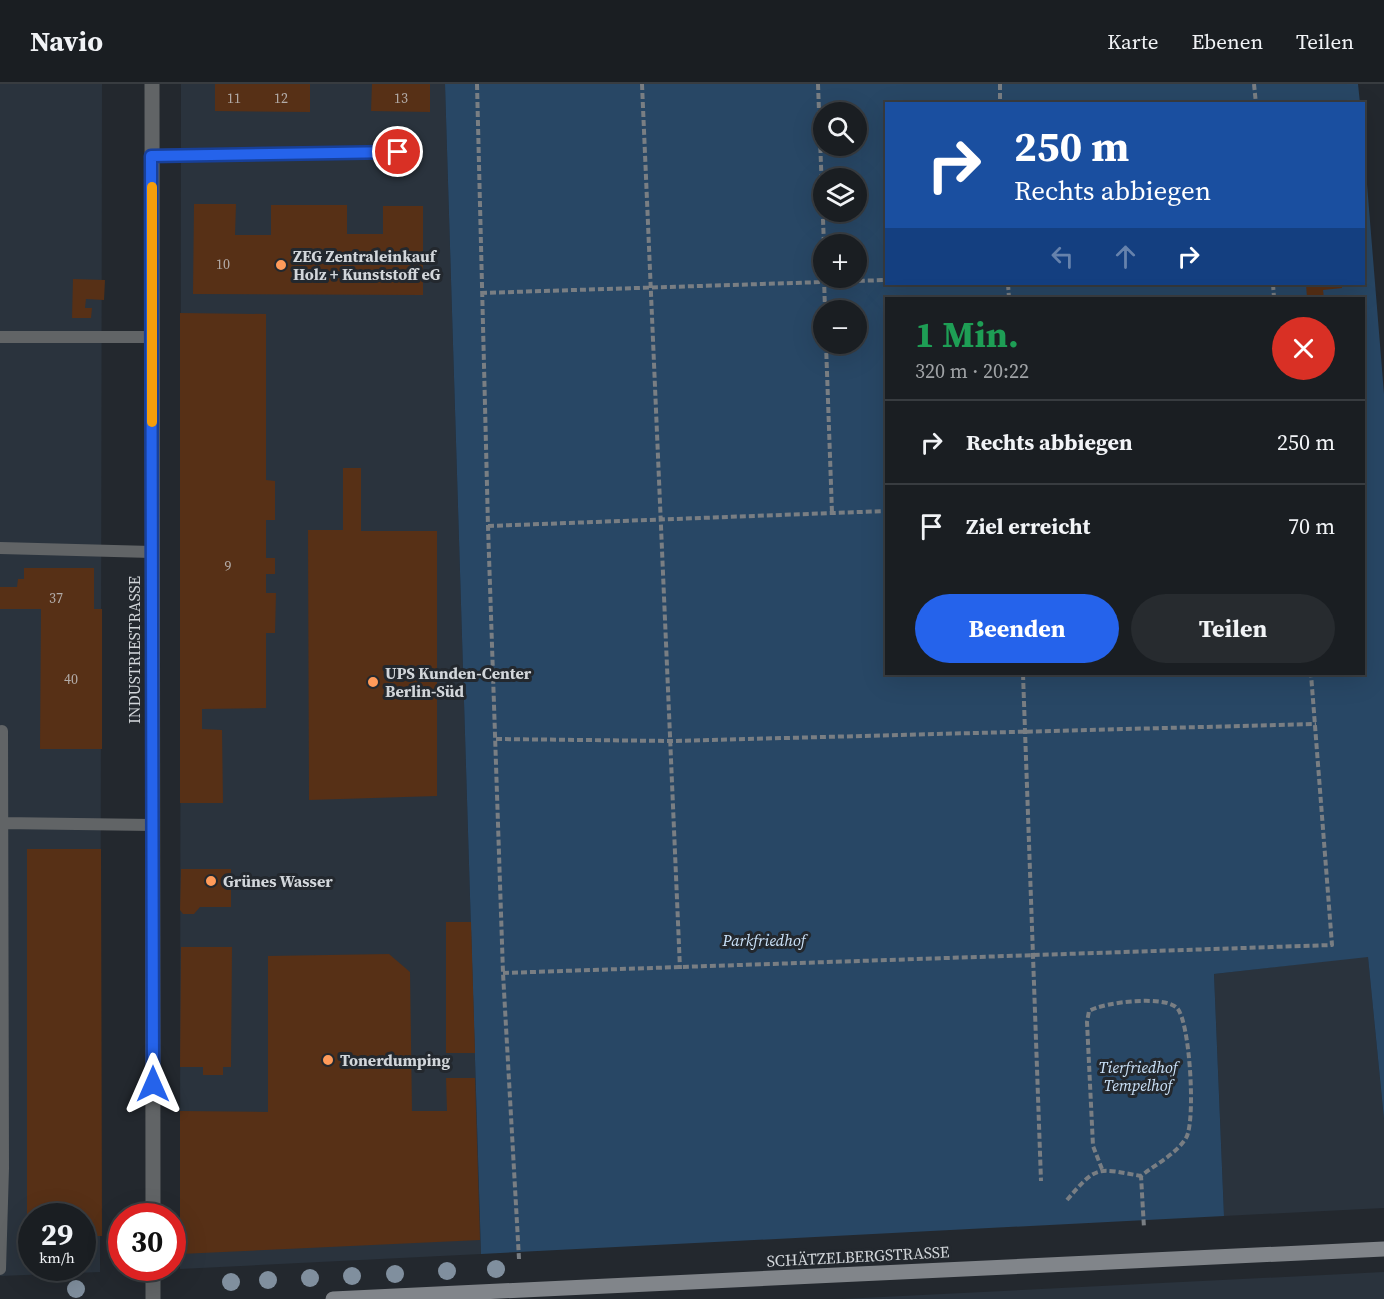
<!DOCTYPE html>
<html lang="de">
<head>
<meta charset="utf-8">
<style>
	:root { --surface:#1a1e22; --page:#272b2f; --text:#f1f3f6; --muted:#9fa2a5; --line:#383c40; --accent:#2563eb }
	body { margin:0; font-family:"Source Serif 4",serif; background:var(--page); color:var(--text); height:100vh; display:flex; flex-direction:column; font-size:22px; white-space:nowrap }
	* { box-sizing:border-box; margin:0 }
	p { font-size:20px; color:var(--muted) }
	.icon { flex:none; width:33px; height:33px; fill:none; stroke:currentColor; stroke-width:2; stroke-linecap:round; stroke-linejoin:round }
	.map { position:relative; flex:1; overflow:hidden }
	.sheet { position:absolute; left:885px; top:213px; width:480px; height:378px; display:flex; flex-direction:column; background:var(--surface); border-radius:0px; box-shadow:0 6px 24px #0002,0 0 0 2px var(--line) }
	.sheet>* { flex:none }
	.banner { position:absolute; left:885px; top:18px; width:480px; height:183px; border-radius:0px; box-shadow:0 6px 24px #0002,0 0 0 2px var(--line); background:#1a4fa0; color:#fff; overflow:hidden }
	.buttons { position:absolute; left:813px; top:18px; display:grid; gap:12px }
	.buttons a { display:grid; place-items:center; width:54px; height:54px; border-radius:50%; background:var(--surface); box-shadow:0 6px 24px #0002,0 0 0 2px var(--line); font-size:30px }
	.speed { position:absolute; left:18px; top:1119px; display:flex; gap:12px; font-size:30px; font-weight:700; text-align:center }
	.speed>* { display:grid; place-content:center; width:78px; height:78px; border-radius:50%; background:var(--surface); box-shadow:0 6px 24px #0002,0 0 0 2px var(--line); line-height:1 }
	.speed small { font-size:15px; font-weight:400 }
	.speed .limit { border:9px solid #d22; background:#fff; color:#111 }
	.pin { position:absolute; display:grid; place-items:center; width:51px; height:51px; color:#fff; margin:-26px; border:3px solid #fff; border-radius:50%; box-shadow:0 2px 6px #0007 }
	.me { position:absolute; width:66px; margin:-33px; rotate:0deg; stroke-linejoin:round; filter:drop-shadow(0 0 4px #0008) }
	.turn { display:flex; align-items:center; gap:21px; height:126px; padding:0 30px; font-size:27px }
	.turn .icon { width:78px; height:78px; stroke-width:2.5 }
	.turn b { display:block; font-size:42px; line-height:51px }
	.lanes { display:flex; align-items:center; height:57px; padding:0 30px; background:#0003; justify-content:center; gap:30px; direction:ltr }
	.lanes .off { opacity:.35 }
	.round { display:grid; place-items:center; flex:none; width:63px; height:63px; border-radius:32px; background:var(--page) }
	.headline { display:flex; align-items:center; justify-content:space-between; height:102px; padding:0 30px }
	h1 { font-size:36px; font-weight:700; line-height:45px; color:#1e9e55 }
	.primary-button { display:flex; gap:12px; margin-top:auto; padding:12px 30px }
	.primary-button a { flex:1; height:69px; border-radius:36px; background:var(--accent); color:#fff; font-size:24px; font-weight:700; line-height:69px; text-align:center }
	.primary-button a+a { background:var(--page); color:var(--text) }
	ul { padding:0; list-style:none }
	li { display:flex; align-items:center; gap:18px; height:84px; padding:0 30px; border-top:2px solid var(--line) }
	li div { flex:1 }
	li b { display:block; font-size:22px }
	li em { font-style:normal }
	header { display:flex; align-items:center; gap:36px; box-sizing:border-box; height:84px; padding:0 30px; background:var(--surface); border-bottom:2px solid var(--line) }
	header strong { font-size:28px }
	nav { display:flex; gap:33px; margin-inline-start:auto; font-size:21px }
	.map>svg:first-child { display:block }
	.built { fill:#2a333d; fill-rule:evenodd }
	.green { fill:#284765; fill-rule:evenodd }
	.building { fill:#573016 }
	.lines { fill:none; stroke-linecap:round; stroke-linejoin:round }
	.path { stroke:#797e83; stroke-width:4; stroke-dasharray:6 3; stroke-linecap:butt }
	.lane { stroke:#616466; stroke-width:12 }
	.street { stroke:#616466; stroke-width:15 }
	.secondary { stroke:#81858a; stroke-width:15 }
	.tree { fill:#808f9e }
	.route-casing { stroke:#184099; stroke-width:15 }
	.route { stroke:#2563eb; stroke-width:10 }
	.slow { stroke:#f59e0b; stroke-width:10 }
	.poi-dot { fill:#ff9b5a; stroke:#23282e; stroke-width:2 }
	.labels { text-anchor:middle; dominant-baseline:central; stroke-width:6; stroke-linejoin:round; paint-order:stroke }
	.number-label { font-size:14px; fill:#b3aca9 }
	.poi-label { font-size:16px; font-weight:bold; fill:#d2d6da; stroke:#23282e; text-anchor:start }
	.street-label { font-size:16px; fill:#d2d6da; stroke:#23282e }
	.park-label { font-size:16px; font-style:italic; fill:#cce3fa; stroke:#23282e }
</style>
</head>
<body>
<header>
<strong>Navio</strong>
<nav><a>Karte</a><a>Ebenen</a><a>Teilen</a></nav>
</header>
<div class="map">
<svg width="1384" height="1215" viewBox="0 0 1384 1215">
	<rect width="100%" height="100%" fill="#23282e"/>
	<path class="built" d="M0,0H102L100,1188L0,1192ZM32,1132H82V1184H32Z
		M181,0H445L481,1170L180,1185Z
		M1368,872L1384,1035V1124L1224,1132L1214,890Z
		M1384,1188V1215H842Z"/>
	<path class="green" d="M445,0H1358L1360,19L886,20V200H1364V63L1384,310V1035L1368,873L1214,890L1224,1132L481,1170ZM824,28H856V62H824ZM824,94H856V128H824ZM824,160H856V194H824ZM886,214H1364V590H886ZM824,226H856V260H824Z"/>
	<path class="building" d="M215,0H310V28L215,27Z
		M372,0H430V28L371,27Z
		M194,120H236L235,151H271V121H347V150H383V122H423V211L193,210Z
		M73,195L105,196L104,216L86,215L85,224H92L91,234H72Z
		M1306,200H1342V204L1323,206L1324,214H1307Z
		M180,229L266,230V396L275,397V436H266V474H275V490H266V509H276L275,549H266V624L202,625V645L222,646L223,719H180Z
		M343,384H361V447H437V712L309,716L308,446H343Z
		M24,484H94V525H102V665H40L41,525H0V503H17L18,495H24Z
		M27,765H101L102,1152H82V1132H32V1152H27Z
		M181,785H231V823H200L194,830H183L180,826Z
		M446,838H471L475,969H446Z
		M181,863H232L231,983H223V991H203V983H180Z
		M389,870L410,888L412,1027H447L446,994H475L480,1156L180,1170V1027L268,1028V872Z"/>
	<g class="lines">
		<path class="path" d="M477,0L488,442L503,889L519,1175
			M642,0L680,885
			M818,0L824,162
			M1000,0V20
			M1254,0L1256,20
			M824,194L825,226
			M1008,200L1009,214
			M1273,200L1274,214
			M481,209L886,196
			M826,260L832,429
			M488,442L886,427
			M1023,590L1041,1097
			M496,655L672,657L1316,640
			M503,889L1332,861L1311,590
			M1102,1085L1093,1062L1087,938L1089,927C1104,918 1165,911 1177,924C1190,937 1196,1038 1186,1054C1176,1070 1156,1080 1141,1092L1144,1144
			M1067,1116C1097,1081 1096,1084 1141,1092"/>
		<path class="lane" d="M151,71L398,68
			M0,253H152
			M0,464L152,468
			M2,739L152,741
			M0,1185L3,1084L2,647"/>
		<path class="street" d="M152,0L153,1132
			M153,1184V1215"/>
		<path class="secondary" d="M333,1215L1384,1165"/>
	</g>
	<g class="tree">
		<circle cx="496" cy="1185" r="9"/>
		<circle cx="447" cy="1187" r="9"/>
		<circle cx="395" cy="1190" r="9"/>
		<circle cx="352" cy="1192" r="9"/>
		<circle cx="310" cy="1194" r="9"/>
		<circle cx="268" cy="1196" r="9"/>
		<circle cx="231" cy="1198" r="9"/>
		<circle cx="76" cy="1205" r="9"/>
	</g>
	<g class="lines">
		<g class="route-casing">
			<path id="route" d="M153,1000L151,72L398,68"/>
		</g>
		<use href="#route" class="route"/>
		<path class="slow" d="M152,103V338"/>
	</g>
	<g class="poi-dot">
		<circle cx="281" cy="181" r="6"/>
		<circle cx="373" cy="598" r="6"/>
		<circle cx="211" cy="797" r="6"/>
		<circle cx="328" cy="976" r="6"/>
	</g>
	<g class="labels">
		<g class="number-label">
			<text x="234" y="14">11</text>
			<text x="281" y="14">12</text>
			<text x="401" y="14">13</text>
			<text x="223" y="180">10</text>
			<text x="228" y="482">9</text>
			<text x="56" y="514">37</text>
			<text x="71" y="595">40</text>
		</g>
		<g class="poi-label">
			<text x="293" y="172">ZEG Zentraleinkauf<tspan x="293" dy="18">Holz + Kunststoff eG</tspan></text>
			<text x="385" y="589">UPS Kunden-Center<tspan x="385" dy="18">Berlin-Süd</tspan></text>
			<text x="223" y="797">Grünes Wasser</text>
			<text x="340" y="976">Tonerdumping</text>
		</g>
		<g class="street-label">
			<text transform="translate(134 566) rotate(-90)">INDUSTRIESTRASSE</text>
			<text transform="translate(858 1172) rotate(-3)">SCHÄTZELBERGSTRASSE</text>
		</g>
		<g class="park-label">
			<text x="764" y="856">Parkfriedhof</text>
			<text x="1138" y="983">Tierfriedhof<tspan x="1138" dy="18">Tempelhof</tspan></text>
		</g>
	</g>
</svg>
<div class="buttons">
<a><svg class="icon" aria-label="search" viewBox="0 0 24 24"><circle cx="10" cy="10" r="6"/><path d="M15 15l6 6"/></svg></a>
<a><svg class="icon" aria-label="layers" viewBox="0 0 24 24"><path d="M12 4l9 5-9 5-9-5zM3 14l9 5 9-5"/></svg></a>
<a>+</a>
<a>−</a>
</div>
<div class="speed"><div>29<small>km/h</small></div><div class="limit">30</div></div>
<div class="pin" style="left:398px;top:68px;background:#d93025"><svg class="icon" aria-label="arrive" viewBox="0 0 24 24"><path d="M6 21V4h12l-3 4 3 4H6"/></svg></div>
<svg class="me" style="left:153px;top:1000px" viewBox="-20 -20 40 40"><path d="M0-17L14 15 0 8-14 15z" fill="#2563eb" stroke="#fff" stroke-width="4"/></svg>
<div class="banner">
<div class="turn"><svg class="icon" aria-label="right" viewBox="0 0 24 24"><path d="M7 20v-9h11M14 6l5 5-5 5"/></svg><div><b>250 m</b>Rechts abbiegen</div></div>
<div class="lanes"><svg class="icon off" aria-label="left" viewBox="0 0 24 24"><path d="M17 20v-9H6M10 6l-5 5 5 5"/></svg><svg class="icon off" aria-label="ahead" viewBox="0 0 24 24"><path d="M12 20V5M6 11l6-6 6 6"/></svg><svg class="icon" aria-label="right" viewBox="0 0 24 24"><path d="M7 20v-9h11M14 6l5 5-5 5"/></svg></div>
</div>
<section class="sheet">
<div class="headline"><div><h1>1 Min.</h1><p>320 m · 20:22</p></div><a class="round" style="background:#d93025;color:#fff"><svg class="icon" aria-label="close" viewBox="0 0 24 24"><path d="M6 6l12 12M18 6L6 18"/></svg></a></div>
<ul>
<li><svg class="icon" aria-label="right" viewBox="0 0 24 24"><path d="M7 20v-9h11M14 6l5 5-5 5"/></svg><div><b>Rechts abbiegen</b></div><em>250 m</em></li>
<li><svg class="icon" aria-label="arrive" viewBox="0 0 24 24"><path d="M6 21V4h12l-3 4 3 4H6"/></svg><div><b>Ziel erreicht</b></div><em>70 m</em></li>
</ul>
<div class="primary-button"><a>Beenden</a><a>Teilen</a></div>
</section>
</div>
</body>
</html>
